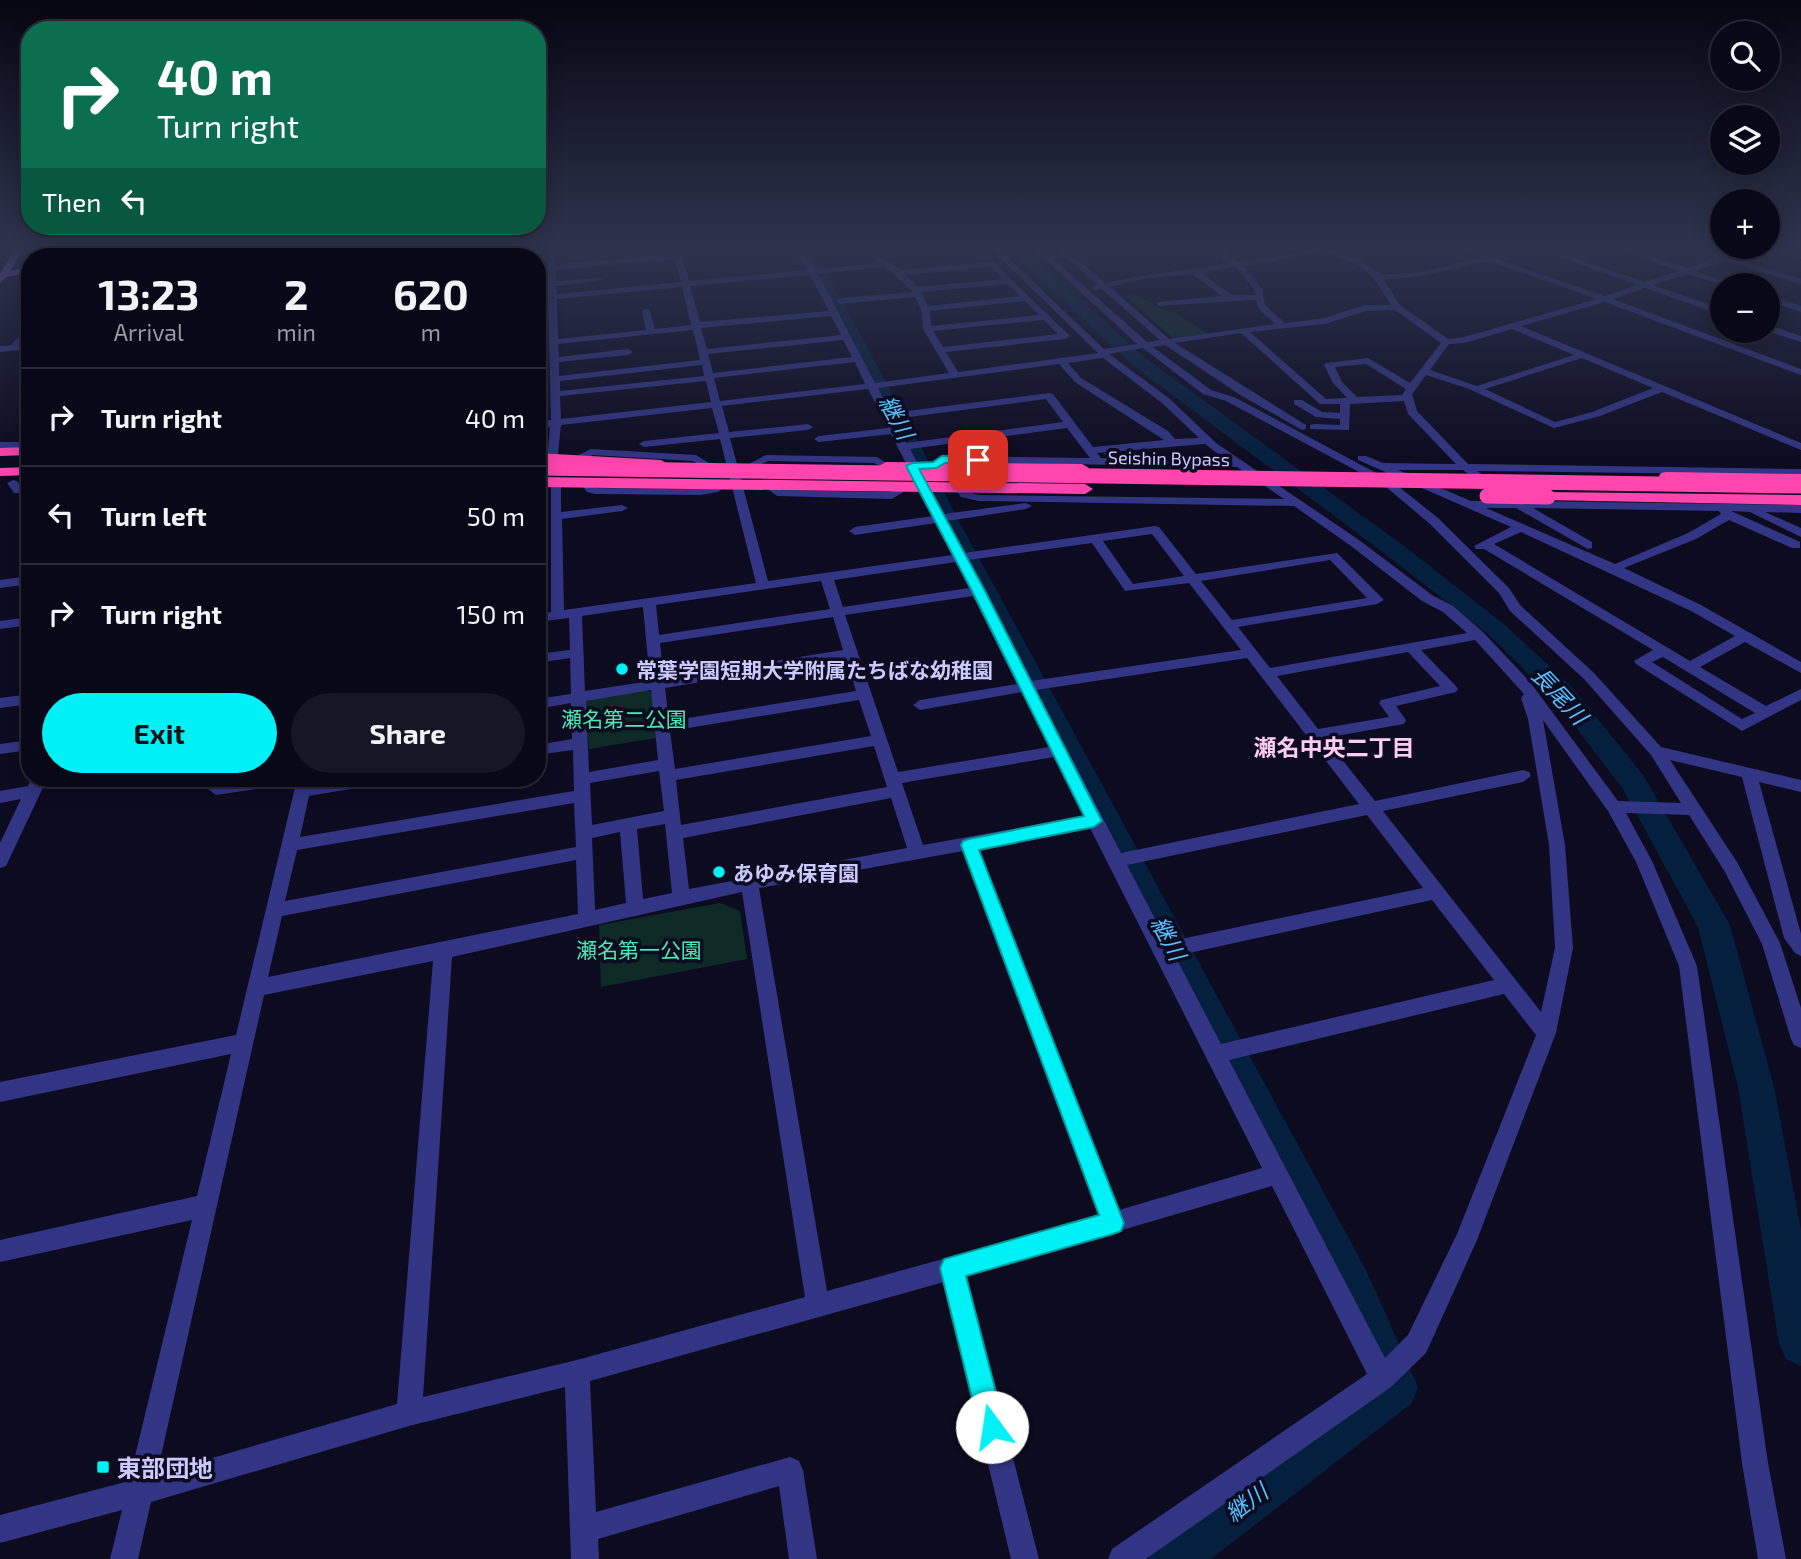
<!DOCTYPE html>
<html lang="en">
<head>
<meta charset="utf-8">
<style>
	:root { --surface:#090818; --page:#171625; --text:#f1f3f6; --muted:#999aa2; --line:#292937; --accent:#00f1f5 }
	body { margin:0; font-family:"Exo 2","Noto Sans JP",sans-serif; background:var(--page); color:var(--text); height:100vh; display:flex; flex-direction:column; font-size:26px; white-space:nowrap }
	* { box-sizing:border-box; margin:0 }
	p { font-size:23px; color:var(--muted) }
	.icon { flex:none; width:38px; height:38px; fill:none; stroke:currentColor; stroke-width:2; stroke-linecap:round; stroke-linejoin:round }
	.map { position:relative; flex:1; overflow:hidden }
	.sheet { position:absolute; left:21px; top:248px; width:525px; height:539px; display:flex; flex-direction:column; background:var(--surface); border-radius:28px; box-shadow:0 4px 18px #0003,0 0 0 2px var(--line) }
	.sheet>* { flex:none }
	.guide { position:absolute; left:21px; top:21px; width:525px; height:214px; border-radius:28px; box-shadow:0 4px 18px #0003,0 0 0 2px var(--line); background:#0b6e4f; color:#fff; overflow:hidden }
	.tools { position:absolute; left:1710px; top:21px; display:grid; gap:14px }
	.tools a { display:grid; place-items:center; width:70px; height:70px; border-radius:50%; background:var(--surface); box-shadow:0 4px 18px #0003,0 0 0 2px var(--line); font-size:35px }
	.pin { position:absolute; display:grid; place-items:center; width:60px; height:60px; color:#fff; margin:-30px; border-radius:14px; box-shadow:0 4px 10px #0006 }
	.me { position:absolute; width:77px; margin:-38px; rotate:346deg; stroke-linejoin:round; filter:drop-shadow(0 0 5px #0008) }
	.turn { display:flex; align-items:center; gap:24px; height:147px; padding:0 21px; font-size:32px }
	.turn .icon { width:91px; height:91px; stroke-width:2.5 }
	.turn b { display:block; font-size:49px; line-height:60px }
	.then { display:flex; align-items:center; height:66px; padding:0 21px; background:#0003; gap:14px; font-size:26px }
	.eta { display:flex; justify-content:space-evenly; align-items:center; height:119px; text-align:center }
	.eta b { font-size:42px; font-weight:700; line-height:49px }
	.button { display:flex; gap:14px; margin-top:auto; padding:14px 21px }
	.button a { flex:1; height:80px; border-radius:42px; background:var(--accent); color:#111; font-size:28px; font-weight:700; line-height:80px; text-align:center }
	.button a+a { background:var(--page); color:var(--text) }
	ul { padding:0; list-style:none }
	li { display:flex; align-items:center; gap:21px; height:98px; padding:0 21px; border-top:2px solid var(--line) }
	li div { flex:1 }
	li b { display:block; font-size:26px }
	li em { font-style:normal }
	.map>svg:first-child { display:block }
	.green { fill:#0d2a27 }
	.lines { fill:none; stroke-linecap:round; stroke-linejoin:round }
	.river { fill:#051f3f; fill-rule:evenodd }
	.minor { fill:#313583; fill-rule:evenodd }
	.major { fill:#af51ff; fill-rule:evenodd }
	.highway { fill:#ff45ae; fill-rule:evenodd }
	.highway-bridge { stroke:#ff45ae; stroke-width:15 }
	.route { fill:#00f1f5; stroke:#009d9f; stroke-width:2 }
	.poi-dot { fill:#00f1f5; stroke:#0c0b20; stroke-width:2.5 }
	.labels { text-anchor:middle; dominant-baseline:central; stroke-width:7; stroke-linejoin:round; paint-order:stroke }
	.far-street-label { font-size:18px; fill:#cbcaff; stroke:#0c0b20 }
	.poi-label { font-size:21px; font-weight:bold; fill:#cbcaff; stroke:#0c0b20; text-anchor:start }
	.park-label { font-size:21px; fill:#4ce9b4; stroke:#0c0b20 }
	.water-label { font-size:23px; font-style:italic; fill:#58c0ff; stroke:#0c0b20 }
	.neighbourhood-label { font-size:23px; font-weight:bold; fill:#ffccf1; stroke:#0c0b20 }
	.near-poi-label { font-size:24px; font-weight:bold; fill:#cbcaff; stroke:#0c0b20; text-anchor:start }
</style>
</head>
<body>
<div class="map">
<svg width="1801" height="1559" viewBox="0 0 1801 1559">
	<rect width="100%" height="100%" fill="#0c0b20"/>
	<path class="green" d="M1135,295L1168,312L1172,311L1208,334L1174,339L1126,296Z
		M645,690L652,692L656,738L589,749L585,703L589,699Z
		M720,903L740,911L747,959L601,987L599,925Z"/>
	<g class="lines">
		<path class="river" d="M788,248H804L812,254L830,279L916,437L961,525L1366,1270L1418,1387L1412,1403L1211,1559H1148L1155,1542L1370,1379L1336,1300L939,525L898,437L816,279L802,260Z
			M1008,248H1023L1144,357L1404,546L1505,625L1572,687L1643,775L1730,925L1774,1087L1801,1230V1366L1786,1359L1779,1344L1738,1087L1698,927L1623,789L1554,699L1489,635L1388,556L1132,365Z"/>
		<path class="minor" d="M158,248H166L160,257H152Z
			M289,248H297L292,257H284Z
			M547,248H555V265L674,254L672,248H680L689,281L808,270L800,259L786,248C801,248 807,258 815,269L879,263L858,248H867L901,270L993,262L1070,336L1065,339L946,352L958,372L1098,353L990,248H998L1104,349L1137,344L1033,248H1041L1147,342L1160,340L1102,289L1093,290V286L1097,285L1056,248H1064L1105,283C1146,274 1187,270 1229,263L1223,261L1216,248H1224L1229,257L1238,262L1326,248L1356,257L1382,275L1421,272L1480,258L1453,248H1464L1605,296L1637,285L1535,248H1546L1645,282L1679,271L1613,248H1624L1687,268L1717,258L1690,248H1702L1724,255L1734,248H1743L1731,257L1801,279V284L1725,261L1695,271L1734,285H1722L1687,274L1653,285L1722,309V315L1645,288L1613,299L1801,369V375L1605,302L1521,326L1801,443V450L1662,392L1600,416L1554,428L1469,389L1426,375L1412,394L1417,411L1468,464L1801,469V475L1477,471L1521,501L1801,505V513L1765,512L1801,528V537L1750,512L1731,511L1800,542V548H1792L1729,520L1696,539L1624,568L1701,605L1801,662V673L1745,642L1700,667L1766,706L1801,689V700L1742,731L1636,664L1634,661L1653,650L1484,549H1476L1474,546L1511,527L1358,460V456H1366L1383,463L1456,464L1408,414L1404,401L1350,404L1349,430L1310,429V425L1314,424L1340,425V419L1316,417L1294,404V400H1302L1322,412L1340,413V404H1320L1241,333L1175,343L1306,425V429L1302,430L1242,396L1165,345L1153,347L1211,390L1234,397L1393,482L1438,518L1509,588L1520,605L1594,673L1661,747L1801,780V792L1759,782L1801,934V956L1795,953L1784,938L1742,777L1670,760L1737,862L1780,943L1801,1008V1048L1794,1045L1791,1039L1762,944L1725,872L1689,815L1626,813L1652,861L1697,966L1768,1463L1786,1559H1758L1742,1463L1679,966L1636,862L1608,811L1543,720L1565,845L1573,948L1556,1033L1477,1240L1426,1353L1391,1387L1146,1559H1108L1112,1549L1367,1374L1272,1186L966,1276L1039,1559H1011L944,1282L590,1381L596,1512L790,1457L799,1461L803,1470L817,1559H789L779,1486L598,1539L599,1559H571L565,1387L409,1426L151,1502L138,1559H110L122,1510L0,1543V1515L129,1481L192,1220L0,1262V1240L197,1196L231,1054L0,1102V1082L236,1035L297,779H313L312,783L341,779H382L374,785L309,796L300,837L574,791L573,750L537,755V745L572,739L571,703L537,709V699L571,694L570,658L537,663V654L570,650L569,618L537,622V614L551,612V484L561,486V512L622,505L628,508L622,511L562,519L564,610L756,583L720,439L644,447L639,444L644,441L719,433L712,408L561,425L557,462L552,465L547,462L550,427L537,428V422L551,420L548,299L537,301V295L548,294V270L537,271V267L548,266ZM1324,252C1364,264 1370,270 1391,305H1365L1324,318L1285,323L1265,305L1262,289L1243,266ZM675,259L681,282L557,294L556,286L603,280L599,278L556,281V270ZM1489,261L1597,299L1464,337L1448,339L1400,305L1384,280L1421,276ZM885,267L913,292L840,298L836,301L840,304L915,297L921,309L923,329L949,373L875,383L818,274ZM991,267L1003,279L918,287L905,275ZM1235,267L1254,289L1255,295H1232L1201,273ZM1192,274L1222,296L1157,302V306L1256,300L1258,308L1275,324L1169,339L1110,287L1148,278ZM810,275L829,311L700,322L690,286ZM1008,284L1020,296L928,306L921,292ZM682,287L691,325L655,329L650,311L646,308L642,311L646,330L558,339L557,299ZM1025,301L1039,315L931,326L930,311ZM1395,310L1441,343L1410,383L1368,358L1326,363L1324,365L1333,383L1347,398L1326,399L1250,332L1325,324L1366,311ZM831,316L841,335L707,349L701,328ZM1044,320L1058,334L943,347L933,331ZM1512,329L1574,355L1477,386L1430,370L1449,344L1465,343ZM693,330L700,360L559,376V362L628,355L633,352L628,349L559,357L558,344ZM843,340L852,357L713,373L708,354ZM1143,348L1203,394L1226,401L1385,486L1430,524L1499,593L1510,611L1584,679L1651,755L1681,803L1618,801L1530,682L1483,632L1453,606L1432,595L1359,540L1216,443L1170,399L1109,354ZM1103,358L1162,403L1199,438L1175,439L1168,431L1081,378L1068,363ZM1582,358L1653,388L1592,412L1555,422L1485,389ZM855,362L865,384L720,401L714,378ZM1059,364L1075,382L1164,440L1093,447L1053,394L1049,393L891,413L878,388ZM1366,364L1406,389L1402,395L1357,397L1342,382L1335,367ZM702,365L704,376L560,391V381ZM706,381L711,402L561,419L560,396ZM868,389L888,428L819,436L814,439L819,442L891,434L933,516L855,527L849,531L855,535L936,523L952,555L768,581L730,438L808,430L813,427L808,424L729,432L722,406ZM1046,399L1063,422L906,443L894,419ZM1067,428L1090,458L942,456L930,465L936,468L945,462L1237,467L1284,499L979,495L969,492L963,485L953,487L961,497L979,501L1294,506L1351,546L1422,601L1443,612L1467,633L1270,668L1238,627L1377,604L1384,600L1337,553L1196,574L1159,527L1155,526L964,553L947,521L1026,509L1032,506L1026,503L944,514L910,449ZM1205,444L1227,461L1101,458L1097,453ZM1398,470H1463L1506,501H1471ZM1486,508H1516L1588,549L1592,548V542L1533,508L1719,511L1721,514L1688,533L1615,564ZM1521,532L1691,611L1735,636L1690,661L1494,544ZM1152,534L1184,576L1133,584L1103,541ZM1092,543L1125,591L1189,583L1241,650L1031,681L968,560ZM1330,560L1367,598L1232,620L1201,581ZM956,562L969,588L843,607L834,580ZM821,581L830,609L659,635L656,605ZM973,596L1017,684L920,700L913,705L920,710L1022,692L1049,747L898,772L845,615ZM643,607L650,681L585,691L582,616ZM833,617L843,650L664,679L660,643ZM1475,640L1524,694L1521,698L1528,719L1549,845L1555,948L1541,1012L1383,811L1523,782L1531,776L1529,772L1523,770L1375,801L1325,738L1404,724L1406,720L1396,706L1456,692L1458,689L1456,686L1421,650ZM1408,652L1440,686L1381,700L1379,703L1389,717L1318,729L1277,676ZM1663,657L1755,713L1742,719L1652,662ZM846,658L856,691L669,721L665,688ZM1247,658L1359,804L1121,853L1036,690ZM651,690L658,760L589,772L586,701ZM859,700L871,736L675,769L670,731ZM874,746L887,787L681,825L676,780ZM1054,757L1085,816L923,845L902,783ZM659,771L664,811L592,825L590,783ZM891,798L907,848L689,889L683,838ZM574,803L576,847L285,901L297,850ZM1367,815L1423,888L1167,942L1127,865ZM665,824L672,893L643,899L637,829ZM1090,828L1262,1168L1119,1210L979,848ZM620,832L626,903L595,910L592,838ZM963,851L1099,1216L827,1291L759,888ZM576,860L578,914L268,977L282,916ZM742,892L805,1297L577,1360L423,1397L452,957ZM1432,900L1494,980L1221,1044L1175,956ZM433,961L397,1404L157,1474L264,995ZM1504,994L1536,1035L1457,1234L1408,1335L1385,1358L1229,1060Z
			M1365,248H1380L1361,253L1357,251Z
			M1774,248H1784L1801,255V259L1773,252Z
			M420,251L423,255L367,257L371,255Z
			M1768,295L1801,306V312L1768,301Z
			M30,325V334L21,344L30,343V349L0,352V346L11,345Z
			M1768,325L1801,336V342L1767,331Z
			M0,442H30V448H0Z
			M591,449L696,455L712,465L706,468L693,461L593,455L576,462L571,459Z
			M766,455L877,457L891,466L885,469L874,463L768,461L753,468L747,465Z
			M585,478L589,479L595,488L701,489L711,487L723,480L729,483L718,492L701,495L595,494L587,492L579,481Z
			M13,480L17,481L22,488H30V494L14,493L7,483Z
			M767,481L780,490L890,492L901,485L911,487L892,499L777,496L761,484Z
			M30,576V584L0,588V580Z
			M30,617V625L0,629V621Z
			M30,694V704L0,708V698Z
			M30,740V750L0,754V744Z
			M31,779H47L6,866L0,868V843L21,799L0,803V791L28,786Z
			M211,779H227L226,782L246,779H291L283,785L216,795L208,789Z"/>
		<path class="major" d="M16,248H24L10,271L30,267V273L6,277L0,283V273Z
			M123,248H140L102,257H86Z"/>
		<path class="highway" d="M30,447V455L0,456V448Z
			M537,453L661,460L668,464L661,468L537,461Z
			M886,462L1082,464L1089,468L1082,472L881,469L879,466Z
			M30,467V475L0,476V468Z
			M1666,472L1801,474V482L1661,479L1659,476L1661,473Z
			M537,477L1085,484L1093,489L1085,494L537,487Z
			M1548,492L1801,495V505L1543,500L1540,497L1543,494Z"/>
		<path class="highway-bridge" d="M537,468L1801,486
			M1487,496L1548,497"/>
	</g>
	<linearGradient id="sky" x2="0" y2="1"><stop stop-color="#070612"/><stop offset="0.53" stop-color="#2e344e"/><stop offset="1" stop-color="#2e344e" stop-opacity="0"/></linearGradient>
	<rect width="1801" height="466" fill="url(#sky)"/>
	<path class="route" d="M942,456H978L983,460L978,463H945L936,468L919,469L985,591L1102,821L1094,827L979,850L1124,1223L1121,1231L1113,1234L966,1276L1005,1427L1001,1436L992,1439L983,1436L979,1427L940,1268L944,1259L1099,1215L961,845L963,841L969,839L1084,816L972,591L906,466L912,463L933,462Z"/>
	<g class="poi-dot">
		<circle cx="622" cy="669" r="7"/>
		<circle cx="719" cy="872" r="7"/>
		<rect x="96" y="1460" width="14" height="14" rx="3.5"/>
	</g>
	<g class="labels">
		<g class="far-street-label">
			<text transform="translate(1169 458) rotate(1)">Seishin Bypass</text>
		</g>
		<g class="poi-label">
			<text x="636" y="669">常葉学園短期大学附属たちばな幼稚園</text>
			<text x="733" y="872">あゆみ保育園</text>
		</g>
		<g class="park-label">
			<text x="624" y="718">瀬名第二公園</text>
			<text x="639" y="949">瀬名第一公園</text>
		</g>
		<g class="water-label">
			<text transform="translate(897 417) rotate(62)">継川</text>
			<text transform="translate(1560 695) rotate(47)">長尾川</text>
			<text transform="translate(1169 938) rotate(62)">継川</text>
			<text transform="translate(1246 1502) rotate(-37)">継川</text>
		</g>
		<g class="neighbourhood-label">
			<text x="1334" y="747">瀬名中央二丁目</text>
		</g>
		<g class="near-poi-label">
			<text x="117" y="1467">東部団地</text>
		</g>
	</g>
</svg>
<div class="tools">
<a><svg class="icon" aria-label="search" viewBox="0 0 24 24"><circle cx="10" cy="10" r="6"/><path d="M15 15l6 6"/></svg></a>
<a><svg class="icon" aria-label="layers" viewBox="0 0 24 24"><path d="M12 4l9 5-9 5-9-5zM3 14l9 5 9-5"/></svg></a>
<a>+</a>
<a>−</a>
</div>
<div class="pin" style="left:978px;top:460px;background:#d93025"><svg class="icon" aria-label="arrive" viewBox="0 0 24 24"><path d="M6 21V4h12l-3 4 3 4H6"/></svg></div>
<svg class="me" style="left:992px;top:1427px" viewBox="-20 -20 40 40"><circle r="19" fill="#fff"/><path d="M0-13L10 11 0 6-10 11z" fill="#00f1f5"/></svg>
<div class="guide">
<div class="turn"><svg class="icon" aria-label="right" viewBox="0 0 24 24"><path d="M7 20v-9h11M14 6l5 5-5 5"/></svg><div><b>40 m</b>Turn right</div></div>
<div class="then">Then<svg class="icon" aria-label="left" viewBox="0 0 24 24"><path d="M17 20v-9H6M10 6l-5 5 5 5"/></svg></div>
</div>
<section class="sheet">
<div class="eta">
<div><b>13:23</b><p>Arrival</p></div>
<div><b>2</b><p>min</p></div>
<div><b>620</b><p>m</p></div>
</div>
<ul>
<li><svg class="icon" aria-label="right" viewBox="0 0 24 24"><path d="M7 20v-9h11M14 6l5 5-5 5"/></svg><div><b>Turn right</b></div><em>40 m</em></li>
<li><svg class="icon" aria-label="left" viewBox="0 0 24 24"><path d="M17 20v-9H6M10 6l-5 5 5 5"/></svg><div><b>Turn left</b></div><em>50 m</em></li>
<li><svg class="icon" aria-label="right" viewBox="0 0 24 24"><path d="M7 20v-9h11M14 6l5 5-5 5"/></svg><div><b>Turn right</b></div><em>150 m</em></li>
</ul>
<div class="button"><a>Exit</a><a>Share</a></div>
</section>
</div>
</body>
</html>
